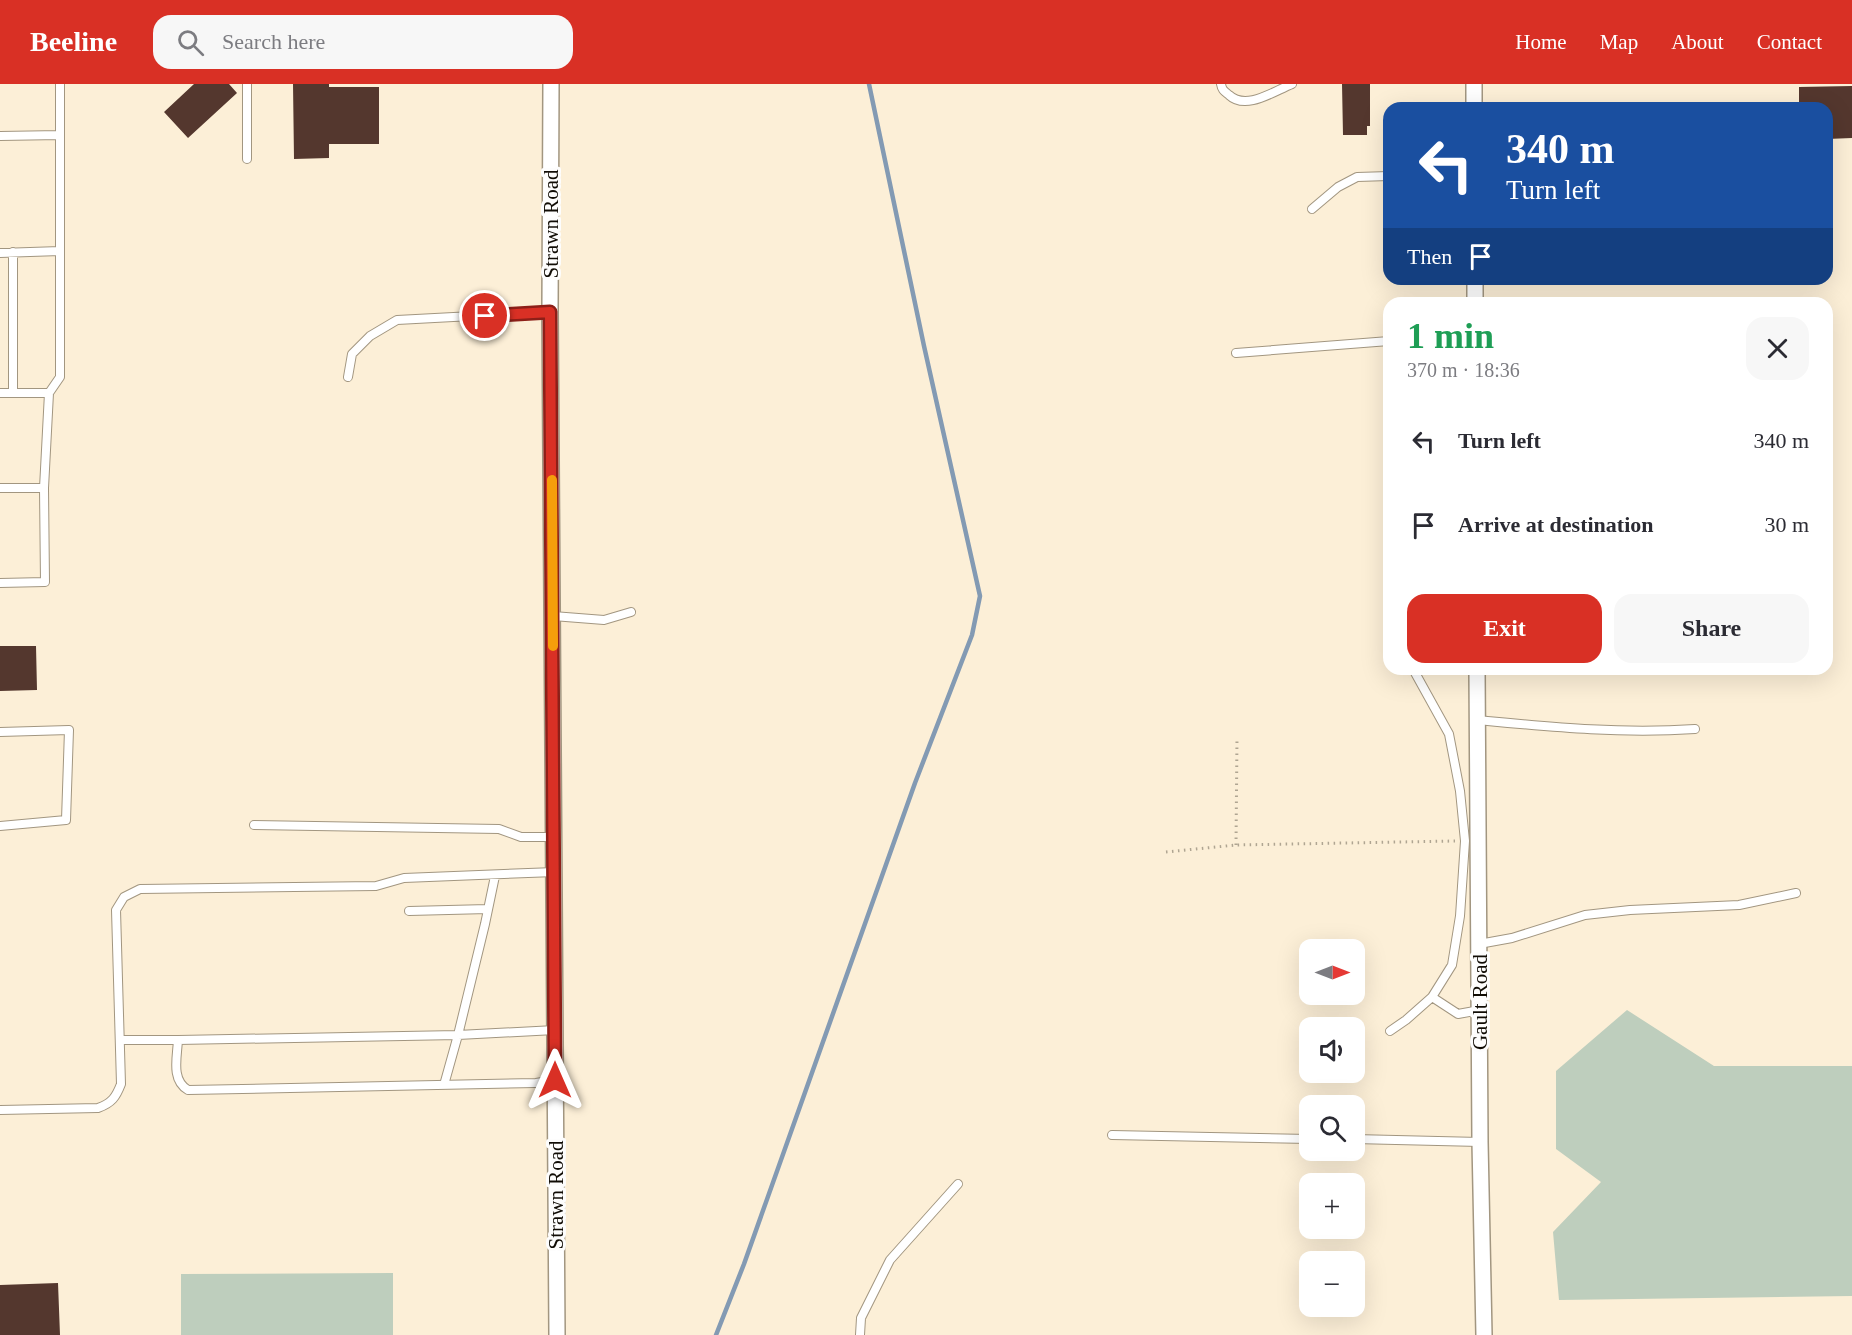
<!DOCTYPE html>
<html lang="en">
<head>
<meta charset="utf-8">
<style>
	:root { --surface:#fff; --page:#f7f7f7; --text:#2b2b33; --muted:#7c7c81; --accent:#d93025 }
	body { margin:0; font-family:"Times New Roman",serif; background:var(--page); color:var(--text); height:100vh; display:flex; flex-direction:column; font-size:22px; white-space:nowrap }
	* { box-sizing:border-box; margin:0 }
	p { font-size:20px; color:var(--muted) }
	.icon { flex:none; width:33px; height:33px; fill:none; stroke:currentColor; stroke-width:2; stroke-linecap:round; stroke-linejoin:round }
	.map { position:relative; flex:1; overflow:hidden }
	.sheet { position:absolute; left:1383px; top:213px; width:450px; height:378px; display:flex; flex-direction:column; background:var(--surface); border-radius:18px; box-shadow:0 6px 24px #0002 }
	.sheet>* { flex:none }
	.hud { position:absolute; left:1383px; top:18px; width:450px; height:183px; border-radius:18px; box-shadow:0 6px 24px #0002; background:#1a4fa0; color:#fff; overflow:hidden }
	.needle { width:39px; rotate:90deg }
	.controls { position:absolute; left:1299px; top:855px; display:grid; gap:12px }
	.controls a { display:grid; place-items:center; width:66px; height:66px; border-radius:12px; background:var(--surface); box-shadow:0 6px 24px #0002; font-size:30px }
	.pin { position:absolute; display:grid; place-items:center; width:51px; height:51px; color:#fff; margin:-26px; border:3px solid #fff; border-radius:50%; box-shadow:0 2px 6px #0007 }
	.me { position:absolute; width:66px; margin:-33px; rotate:0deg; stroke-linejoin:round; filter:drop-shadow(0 0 4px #0008) }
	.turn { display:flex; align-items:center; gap:21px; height:126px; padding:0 24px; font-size:27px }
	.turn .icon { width:78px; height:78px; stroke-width:2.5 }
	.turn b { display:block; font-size:42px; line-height:51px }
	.then { display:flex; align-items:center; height:57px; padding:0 24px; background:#0003; gap:12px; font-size:22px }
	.round { display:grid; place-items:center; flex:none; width:63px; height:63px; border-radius:18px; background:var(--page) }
	.summary { display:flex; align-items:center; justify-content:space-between; height:102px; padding:0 24px }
	h1 { font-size:36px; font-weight:600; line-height:45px; color:#1e9e55 }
	.button { display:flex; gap:12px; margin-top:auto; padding:12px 24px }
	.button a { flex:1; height:69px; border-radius:18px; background:var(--accent); color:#fff; font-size:24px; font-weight:600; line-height:69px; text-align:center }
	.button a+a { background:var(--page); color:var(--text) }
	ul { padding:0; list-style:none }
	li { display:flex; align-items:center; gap:18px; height:84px; padding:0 24px }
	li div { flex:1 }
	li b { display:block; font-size:22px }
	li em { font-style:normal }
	header { display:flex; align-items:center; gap:36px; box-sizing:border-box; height:84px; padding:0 30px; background:var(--accent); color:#fff }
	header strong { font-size:28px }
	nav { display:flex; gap:33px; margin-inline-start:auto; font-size:21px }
	.search { width:420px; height:54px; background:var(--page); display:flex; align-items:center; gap:15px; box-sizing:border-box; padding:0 21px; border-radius:18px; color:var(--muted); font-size:22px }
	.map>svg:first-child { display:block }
	.green { fill:#becebd }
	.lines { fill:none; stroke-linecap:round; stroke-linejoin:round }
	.stream { stroke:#839ab3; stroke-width:4.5 }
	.building { fill:#54372e }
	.service-casing { stroke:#a29680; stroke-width:10 }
	.minor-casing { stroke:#a29680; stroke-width:18 }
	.path { stroke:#afa592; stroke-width:3; stroke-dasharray:1.5 4.5; stroke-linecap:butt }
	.service { stroke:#fff; stroke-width:8 }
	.minor { stroke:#fff; stroke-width:15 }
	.route-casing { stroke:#8d1f18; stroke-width:15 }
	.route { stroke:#d93025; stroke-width:10 }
	.slow { stroke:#f59e0b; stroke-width:10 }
	.labels { text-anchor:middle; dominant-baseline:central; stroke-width:6; stroke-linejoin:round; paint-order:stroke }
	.street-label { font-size:21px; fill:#100c05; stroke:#fdfdfd }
</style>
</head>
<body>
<header>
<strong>Beeline</strong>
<div class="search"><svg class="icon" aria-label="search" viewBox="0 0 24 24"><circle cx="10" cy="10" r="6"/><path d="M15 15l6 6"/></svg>Search here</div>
<nav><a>Home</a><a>Map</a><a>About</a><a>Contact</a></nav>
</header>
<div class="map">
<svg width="1852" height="1251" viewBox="0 0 1852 1251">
	<rect width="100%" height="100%" fill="#fcefd7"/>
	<path class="green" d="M1627,926L1714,982H1852V1212L1559,1216L1553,1148L1601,1098L1556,1065V987Z
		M393,1189V1251H181V1190Z"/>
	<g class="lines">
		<path class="stream" d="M716,1251L744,1180L915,699L972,551L980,512L924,262L869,0"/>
	</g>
	<path class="building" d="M194,0H229L237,9L188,54L164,28Z
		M293,0H329V3H379V60H329V74L294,75Z
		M1342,0H1370V42H1367V51H1343Z
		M1852,2V54L1827,55V24H1799V3Z
		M0,562H36L37,606L0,607Z
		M58,1199L60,1251H0V1201Z"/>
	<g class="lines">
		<g class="service-casing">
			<path id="service" d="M247,0V75
				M1221,0C1222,6 1224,7 1229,11C1246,27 1274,7 1292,0
				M0,52L60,51
				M1312,125L1338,103L1357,93L1389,92
				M13,168V309
				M0,169L60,167
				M1236,269L1389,257
				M348,293L352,270L370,252L397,236L550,228
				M0,309H49L60,293V0
				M0,404H44
				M0,499L45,498L44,404L49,309
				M553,532L604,536L631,528
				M1478,636C1552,643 1620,650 1695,645
				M0,648L69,646L66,736L0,742
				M254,741L499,745L521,753H554
				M495,792L485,840L458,951L555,946
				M409,827L488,825
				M1479,860L1512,854L1585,831L1630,826L1739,821L1796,809
				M1432,913L1458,930L1480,926
				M1390,947L1406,936L1432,913L1452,881L1460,832L1465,757L1460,707L1449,650L1413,585
				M120,956H178C177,974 171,996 188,1006L536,999L555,996
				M178,956L458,951L444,1001
				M0,1026L98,1024C112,1019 116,1013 121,1000L116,826L124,813L140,805L376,802L404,794L555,788
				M1112,1051L1310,1055
				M1354,1055L1480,1058
				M860,1251L861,1234L890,1176L958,1100"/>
		</g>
		<g class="minor-casing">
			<path id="minor" d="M551,0L550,228L557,1251
				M1474,0V24
				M1475,195V219
				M1477,585L1480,1058L1484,1251"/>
		</g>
		<path class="path" d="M1236,761L1237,653
			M1166,768L1236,761L1455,757"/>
		<use href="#service" class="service"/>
		<use href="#minor" class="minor"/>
	</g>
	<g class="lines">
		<g class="route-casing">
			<path id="route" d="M485,232L550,228L555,996"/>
		</g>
		<use href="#route" class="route"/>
		<path class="slow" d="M552,396L553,562"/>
	</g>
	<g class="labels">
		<g class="street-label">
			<text transform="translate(551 140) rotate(-90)">Strawn Road</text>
			<text transform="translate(1480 918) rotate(-90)">Gault Road</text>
			<text transform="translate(556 1111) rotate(-90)">Strawn Road</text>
		</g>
	</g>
</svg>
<div class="controls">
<a><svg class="needle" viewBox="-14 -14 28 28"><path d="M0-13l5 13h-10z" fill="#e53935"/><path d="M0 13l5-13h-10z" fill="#7c7c81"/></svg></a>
<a><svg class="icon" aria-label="sound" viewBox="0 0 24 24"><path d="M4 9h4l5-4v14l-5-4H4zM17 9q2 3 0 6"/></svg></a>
<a><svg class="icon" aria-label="search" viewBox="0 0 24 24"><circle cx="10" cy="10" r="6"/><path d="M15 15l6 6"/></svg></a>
<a>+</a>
<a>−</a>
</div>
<div class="pin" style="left:485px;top:232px;background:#d93025"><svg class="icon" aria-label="arrive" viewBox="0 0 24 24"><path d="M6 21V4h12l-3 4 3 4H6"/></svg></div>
<svg class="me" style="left:555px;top:996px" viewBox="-20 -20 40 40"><path d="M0-17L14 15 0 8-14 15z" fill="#d93025" stroke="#fff" stroke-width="4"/></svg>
<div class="hud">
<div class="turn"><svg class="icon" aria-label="left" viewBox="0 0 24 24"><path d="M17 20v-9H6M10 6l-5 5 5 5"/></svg><div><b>340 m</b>Turn left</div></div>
<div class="then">Then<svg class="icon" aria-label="arrive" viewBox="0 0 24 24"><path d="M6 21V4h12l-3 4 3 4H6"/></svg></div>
</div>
<section class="sheet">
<div class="summary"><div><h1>1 min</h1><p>370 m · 18:36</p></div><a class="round"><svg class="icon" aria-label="close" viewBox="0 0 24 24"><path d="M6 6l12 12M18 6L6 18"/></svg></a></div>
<ul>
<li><svg class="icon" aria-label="left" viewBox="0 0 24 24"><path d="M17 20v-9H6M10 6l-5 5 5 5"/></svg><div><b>Turn left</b></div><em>340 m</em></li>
<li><svg class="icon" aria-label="arrive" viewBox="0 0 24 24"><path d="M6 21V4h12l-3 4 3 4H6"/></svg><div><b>Arrive at destination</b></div><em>30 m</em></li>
</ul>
<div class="button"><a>Exit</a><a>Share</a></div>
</section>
</div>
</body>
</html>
